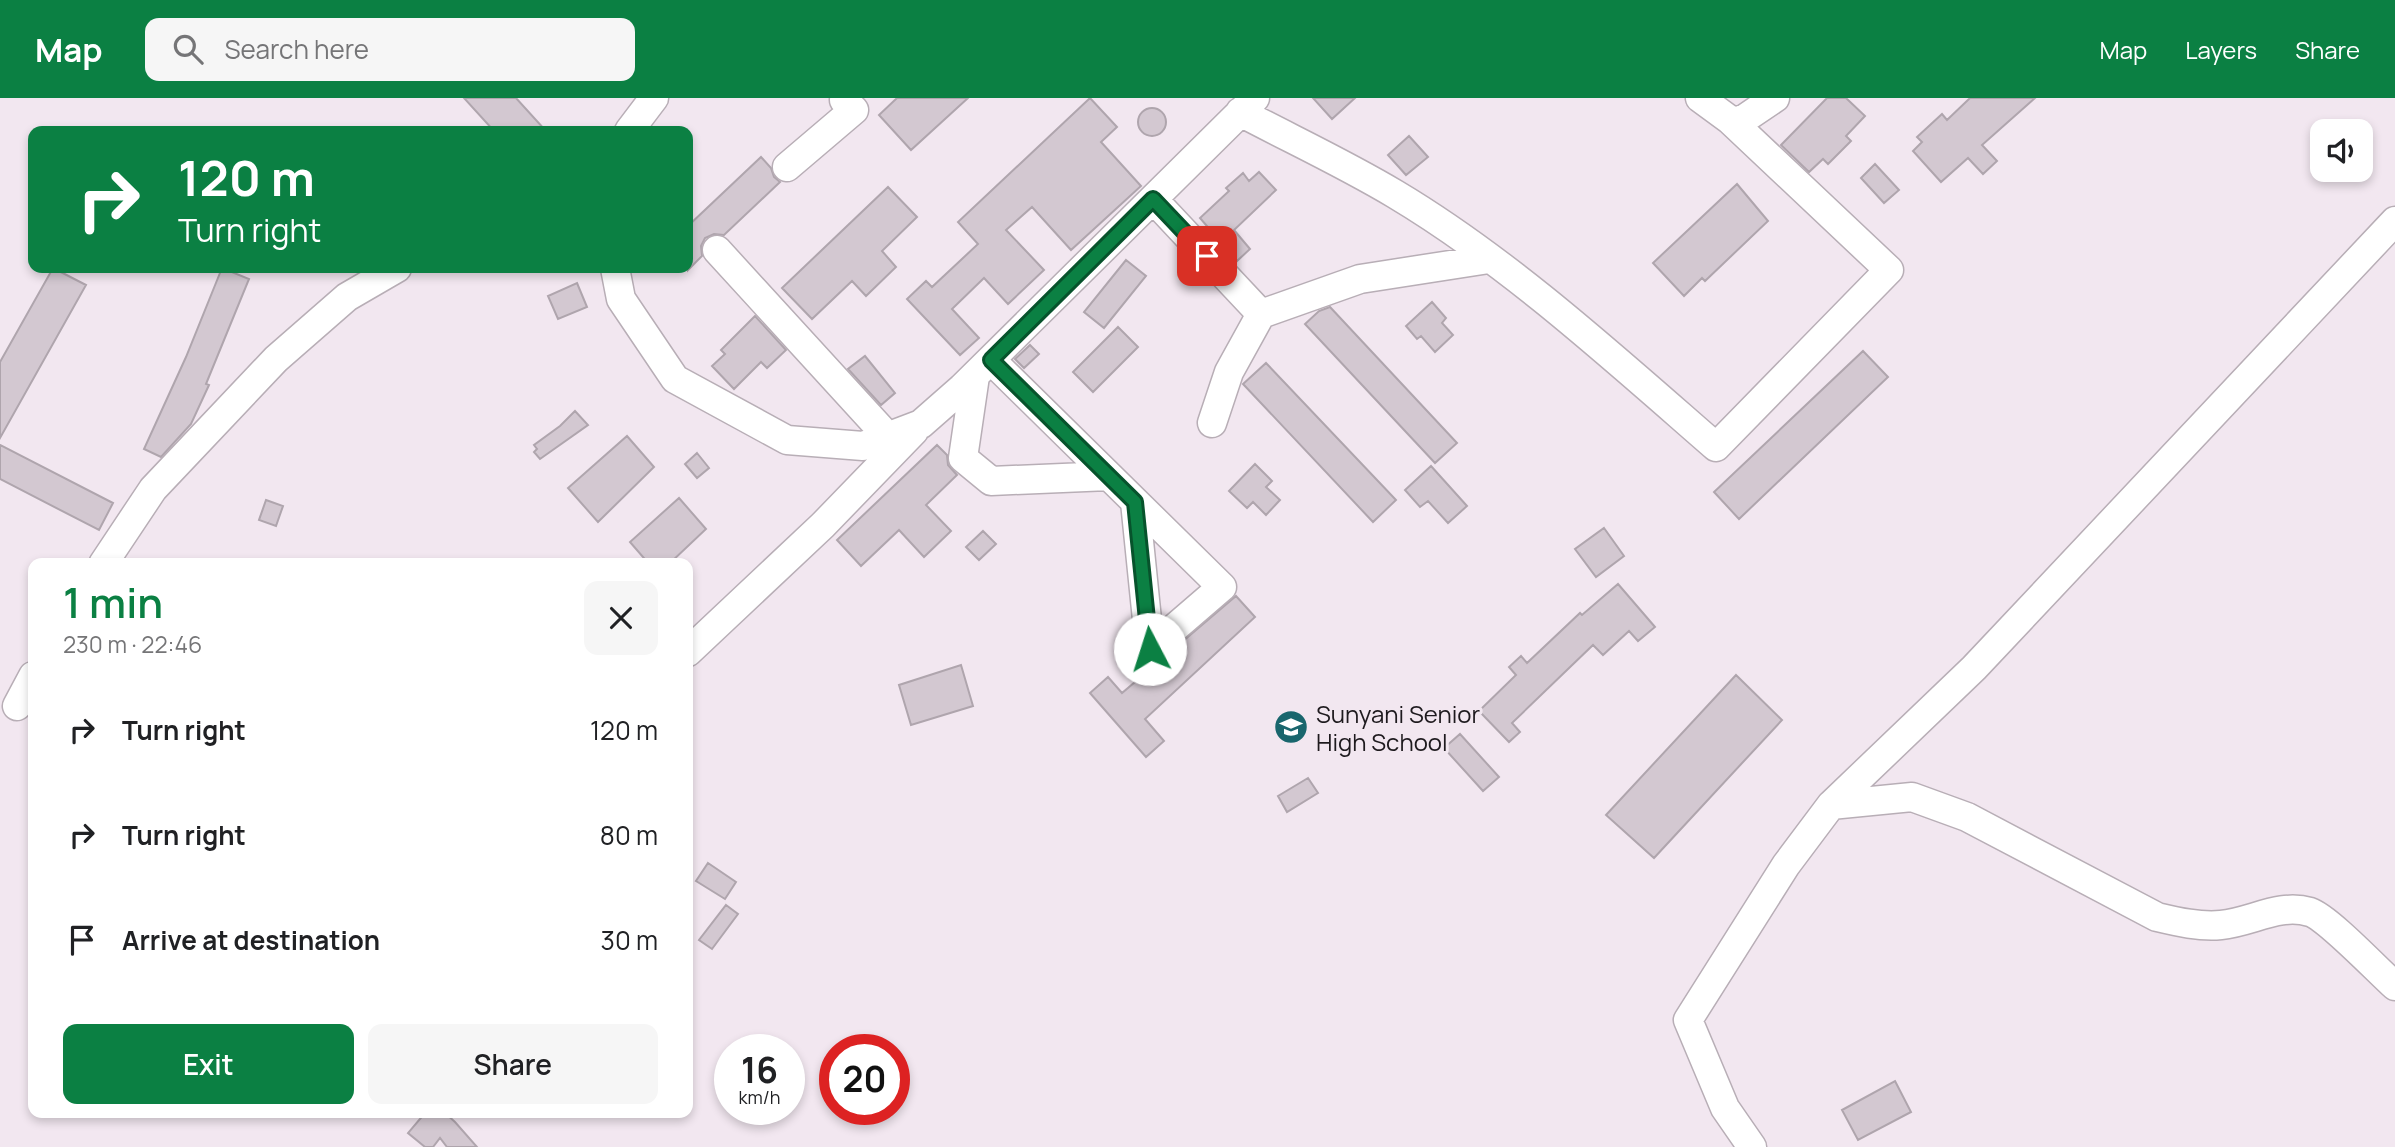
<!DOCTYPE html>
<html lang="en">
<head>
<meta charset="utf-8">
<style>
	:root { --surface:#fff; --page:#f6f6f6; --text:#202124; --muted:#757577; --accent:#0b8043 }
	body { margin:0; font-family:Manrope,sans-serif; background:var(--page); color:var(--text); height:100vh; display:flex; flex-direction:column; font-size:26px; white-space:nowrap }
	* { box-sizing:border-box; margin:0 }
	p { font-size:23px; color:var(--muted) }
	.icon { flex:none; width:38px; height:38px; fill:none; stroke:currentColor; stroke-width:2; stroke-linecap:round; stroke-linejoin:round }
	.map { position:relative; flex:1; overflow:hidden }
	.panel { position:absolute; left:28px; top:460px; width:665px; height:560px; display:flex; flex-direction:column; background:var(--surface); border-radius:14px; box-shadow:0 4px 10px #0003 }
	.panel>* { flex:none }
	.hud { position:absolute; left:28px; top:28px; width:665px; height:147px; border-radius:14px; box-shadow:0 4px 10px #0003; background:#0b8043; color:#fff; overflow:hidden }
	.buttons { position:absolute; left:2310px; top:21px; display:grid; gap:14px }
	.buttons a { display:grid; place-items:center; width:63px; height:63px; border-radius:14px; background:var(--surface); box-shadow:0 4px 10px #0003; font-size:35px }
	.speed { position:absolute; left:714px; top:936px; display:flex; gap:14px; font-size:35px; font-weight:700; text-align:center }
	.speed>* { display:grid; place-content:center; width:91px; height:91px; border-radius:50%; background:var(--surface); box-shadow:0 4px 10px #0003; line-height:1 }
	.speed small { font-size:18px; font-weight:400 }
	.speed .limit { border:10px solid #d22; background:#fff; color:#111 }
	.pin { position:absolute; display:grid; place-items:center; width:60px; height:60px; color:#fff; margin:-30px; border-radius:14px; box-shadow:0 4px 10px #0006 }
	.me { position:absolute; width:77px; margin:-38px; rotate:355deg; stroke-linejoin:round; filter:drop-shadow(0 0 5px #0008) }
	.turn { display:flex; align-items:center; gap:24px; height:147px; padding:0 35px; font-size:32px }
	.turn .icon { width:91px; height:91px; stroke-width:2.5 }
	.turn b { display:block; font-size:49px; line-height:60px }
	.round { display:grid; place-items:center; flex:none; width:74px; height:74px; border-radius:14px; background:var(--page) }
	.headline { display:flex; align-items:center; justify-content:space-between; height:119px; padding:0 35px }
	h1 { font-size:42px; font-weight:600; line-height:52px; color:var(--accent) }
	.cta { display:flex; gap:14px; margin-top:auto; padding:14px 35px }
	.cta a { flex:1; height:80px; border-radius:14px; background:var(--accent); color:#fff; font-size:28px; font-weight:600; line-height:80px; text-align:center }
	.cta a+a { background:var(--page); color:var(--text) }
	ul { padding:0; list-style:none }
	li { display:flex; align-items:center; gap:21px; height:105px; padding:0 35px }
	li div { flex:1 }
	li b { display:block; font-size:26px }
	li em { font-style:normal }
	header { display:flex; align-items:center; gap:42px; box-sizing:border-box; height:98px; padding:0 35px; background:var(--accent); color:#fff }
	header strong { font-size:33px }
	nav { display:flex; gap:38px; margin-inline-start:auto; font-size:24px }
	.search { width:490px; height:63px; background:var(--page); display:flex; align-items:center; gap:18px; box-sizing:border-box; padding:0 24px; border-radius:14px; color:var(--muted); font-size:26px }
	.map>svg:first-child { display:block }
	.building { fill:#d3c8d1; stroke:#afa5ad; stroke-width:2 }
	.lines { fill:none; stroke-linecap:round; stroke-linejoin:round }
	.minor-casing { stroke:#b8aeb6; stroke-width:31 }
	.minor { stroke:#fff; stroke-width:28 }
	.route-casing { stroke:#07532c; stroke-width:18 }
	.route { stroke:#0b8043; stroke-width:12 }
	.labels { text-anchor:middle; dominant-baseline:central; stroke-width:6; stroke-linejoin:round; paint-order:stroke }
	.poi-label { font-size:24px; fill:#1e1a1e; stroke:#f2e7f0; text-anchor:start }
</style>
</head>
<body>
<header>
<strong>Map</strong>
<div class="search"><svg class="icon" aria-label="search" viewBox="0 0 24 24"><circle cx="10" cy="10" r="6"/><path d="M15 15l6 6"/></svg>Search here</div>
<nav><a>Map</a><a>Layers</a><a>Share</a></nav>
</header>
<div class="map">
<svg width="2395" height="1049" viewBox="0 0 2395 1049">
	<rect width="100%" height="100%" fill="#f2e7f0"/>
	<path class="building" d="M464,0H516L546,33H494Z
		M897,0H968L911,52L879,17Z
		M1090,0L1117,29L1101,44L1141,88L1071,152L1032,109L1006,132L1044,172L1008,206L984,180L952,211L979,240L960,257L907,201L926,183L932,189L978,146L958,124Z
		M1313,0H1355L1332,21Z
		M1827,0H1846L1865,18L1846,38L1851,43L1828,66L1823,61L1809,74L1781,47Z
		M1970,0H2035L1982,47L1997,63L1983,76L1968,60L1941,84L1913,53L1922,44L1917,39L1942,16L1947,22Z
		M1138 24a14 14 0 1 1 28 0a14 14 0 1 1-28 0Z
		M1409,38L1428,59L1406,77L1388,57Z
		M761,59L771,70L774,79L780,84L724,137L714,136L705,140L701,148L702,158L688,172V128Z
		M1875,66L1899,92L1884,105L1861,80Z
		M1259,74L1276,92L1234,132L1250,151L1237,163L1200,120L1229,93L1226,90L1243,75L1249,83Z
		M1737,86L1768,123L1705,183L1702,180L1684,198L1653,165Z
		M888,89L917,119L882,153L896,169L866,198L852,183L812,221L782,190Z
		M1126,162L1146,178L1104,230L1084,214Z
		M53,170L86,187L0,340V264Z
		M222,170L249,181L206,286L209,287L191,326L161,359L144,351L186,259Z
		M577,185L587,209L558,221L548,198Z
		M1432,204L1446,220L1442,225L1453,237L1435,254L1421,238L1417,241L1406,228Z
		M1330,209L1457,345L1435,365L1305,226L1319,213Z
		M755,218L786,252L767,270L761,264L734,291L712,268L725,256L721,252Z
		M1118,229L1138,249L1093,294L1073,274Z
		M1030,247L1039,256L1024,270L1015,261Z
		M1863,253L1888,279L1739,421L1714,394Z
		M865,258L895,295L881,307L848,271Z
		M1266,265L1396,402L1373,424L1243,286Z
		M575,313L588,327L540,361L534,354L537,351L534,347L560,328Z
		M627,338L654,369L598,424L568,390Z
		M0,347L113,405L99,432L0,381Z
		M937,347L947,357L948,367L957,377L926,407L951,433L924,459L899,432L861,468L837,442Z
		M697,355L709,370L697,380L685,366Z
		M1255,366L1272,383L1266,389L1280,402L1266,417L1253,404L1247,410L1229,393Z
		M1431,368L1467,408L1448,425L1428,403L1420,409L1405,392Z
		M679,400L706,431L669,466H649L630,444Z
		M266,402L283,408L276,428L259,422Z
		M1604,430L1624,458L1596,479L1575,451Z
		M983,433L996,446L979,462L966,449Z
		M1618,486L1655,529L1638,543L1629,533L1603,557L1593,547L1512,625L1520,634L1509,644L1479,613L1516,577L1509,569L1521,558L1527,565L1580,515L1582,517Z
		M1236,498L1255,519L1145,621L1164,643L1146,659L1090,595L1108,579L1122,595Z
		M961,567L973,608L911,627L899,587Z
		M1736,577L1782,622L1654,760L1606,717Z
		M1460,636L1499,679L1483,693L1444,650Z
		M1308,680L1318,695L1287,714L1278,698Z
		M708,765L736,784L725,801L696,783Z
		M726,807L738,816L712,851L699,842Z
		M1895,983L1911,1014L1858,1042L1842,1012Z
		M425,1015H445L455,1024L477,1049H447L440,1040L433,1049H425L408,1035Z"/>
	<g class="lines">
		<g class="minor-casing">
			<path id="minor" d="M1700,0L1730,22L1741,23L1775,0
				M1240,14C1291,41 1345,66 1395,96C1509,164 1616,262 1716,349L1889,172L1730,22
				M629,33L654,0
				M787,69L854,12L844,2
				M1153,101L1261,216L1360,181L1489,161
				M717,152L888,339
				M615,170L621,201L675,281L787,342L863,348L921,326L962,290L1255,0
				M991,262L1222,489L1150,551L1135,404
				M975,278L963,360L991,383L1109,378
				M1212,325L1229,274L1261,216
				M103,466L153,391L276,261L347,199L397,170
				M688,554L823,427L914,333
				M17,608L33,578
				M1831,707L1912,699L1967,719L2157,819C2178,824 2200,829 2221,827C2252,824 2279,805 2310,814C2328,820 2378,873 2395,888
				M1752,1049L1725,1010L1688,922L1786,767L1831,707L1974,570L2395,123"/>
		</g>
		<use href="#minor" class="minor"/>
	</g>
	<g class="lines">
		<g class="route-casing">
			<path id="route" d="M1150,551L1135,404L991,262L1153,101L1207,158"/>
		</g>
		<use href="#route" class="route"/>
	</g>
	<defs>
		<g id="school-disc" transform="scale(1.75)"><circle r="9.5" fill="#19666d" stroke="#f2e7f0"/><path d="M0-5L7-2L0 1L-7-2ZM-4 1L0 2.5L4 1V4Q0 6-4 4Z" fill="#fff"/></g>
	</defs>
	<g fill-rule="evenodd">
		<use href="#school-disc" x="1291" y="629"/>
	</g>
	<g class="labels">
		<g class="poi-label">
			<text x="1316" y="615">Sunyani Senior<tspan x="1316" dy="28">High School</tspan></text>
		</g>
	</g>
</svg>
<div class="buttons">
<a><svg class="icon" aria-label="sound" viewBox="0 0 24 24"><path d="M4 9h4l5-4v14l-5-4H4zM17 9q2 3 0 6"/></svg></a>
</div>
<div class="speed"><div>16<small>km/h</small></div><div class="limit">20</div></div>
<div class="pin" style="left:1207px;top:158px;background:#d93025"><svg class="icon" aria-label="arrive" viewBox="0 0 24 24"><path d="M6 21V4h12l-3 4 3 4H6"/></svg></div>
<svg class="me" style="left:1150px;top:551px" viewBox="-20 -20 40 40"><circle r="19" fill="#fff"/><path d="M0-13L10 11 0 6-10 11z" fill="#0b8043"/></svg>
<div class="hud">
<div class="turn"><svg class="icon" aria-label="right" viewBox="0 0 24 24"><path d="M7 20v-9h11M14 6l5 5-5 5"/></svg><div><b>120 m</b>Turn right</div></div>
</div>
<section class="panel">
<div class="headline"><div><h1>1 min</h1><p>230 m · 22:46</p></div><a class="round"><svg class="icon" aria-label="close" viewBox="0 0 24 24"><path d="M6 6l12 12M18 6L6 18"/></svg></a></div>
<ul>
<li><svg class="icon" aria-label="right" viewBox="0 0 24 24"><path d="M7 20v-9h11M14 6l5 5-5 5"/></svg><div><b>Turn right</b></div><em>120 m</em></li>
<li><svg class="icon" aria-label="right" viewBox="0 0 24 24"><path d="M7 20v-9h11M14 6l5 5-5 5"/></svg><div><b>Turn right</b></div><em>80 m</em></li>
<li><svg class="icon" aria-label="arrive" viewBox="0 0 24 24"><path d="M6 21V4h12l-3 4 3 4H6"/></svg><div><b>Arrive at destination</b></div><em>30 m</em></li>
</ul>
<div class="cta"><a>Exit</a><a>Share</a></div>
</section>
</div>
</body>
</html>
